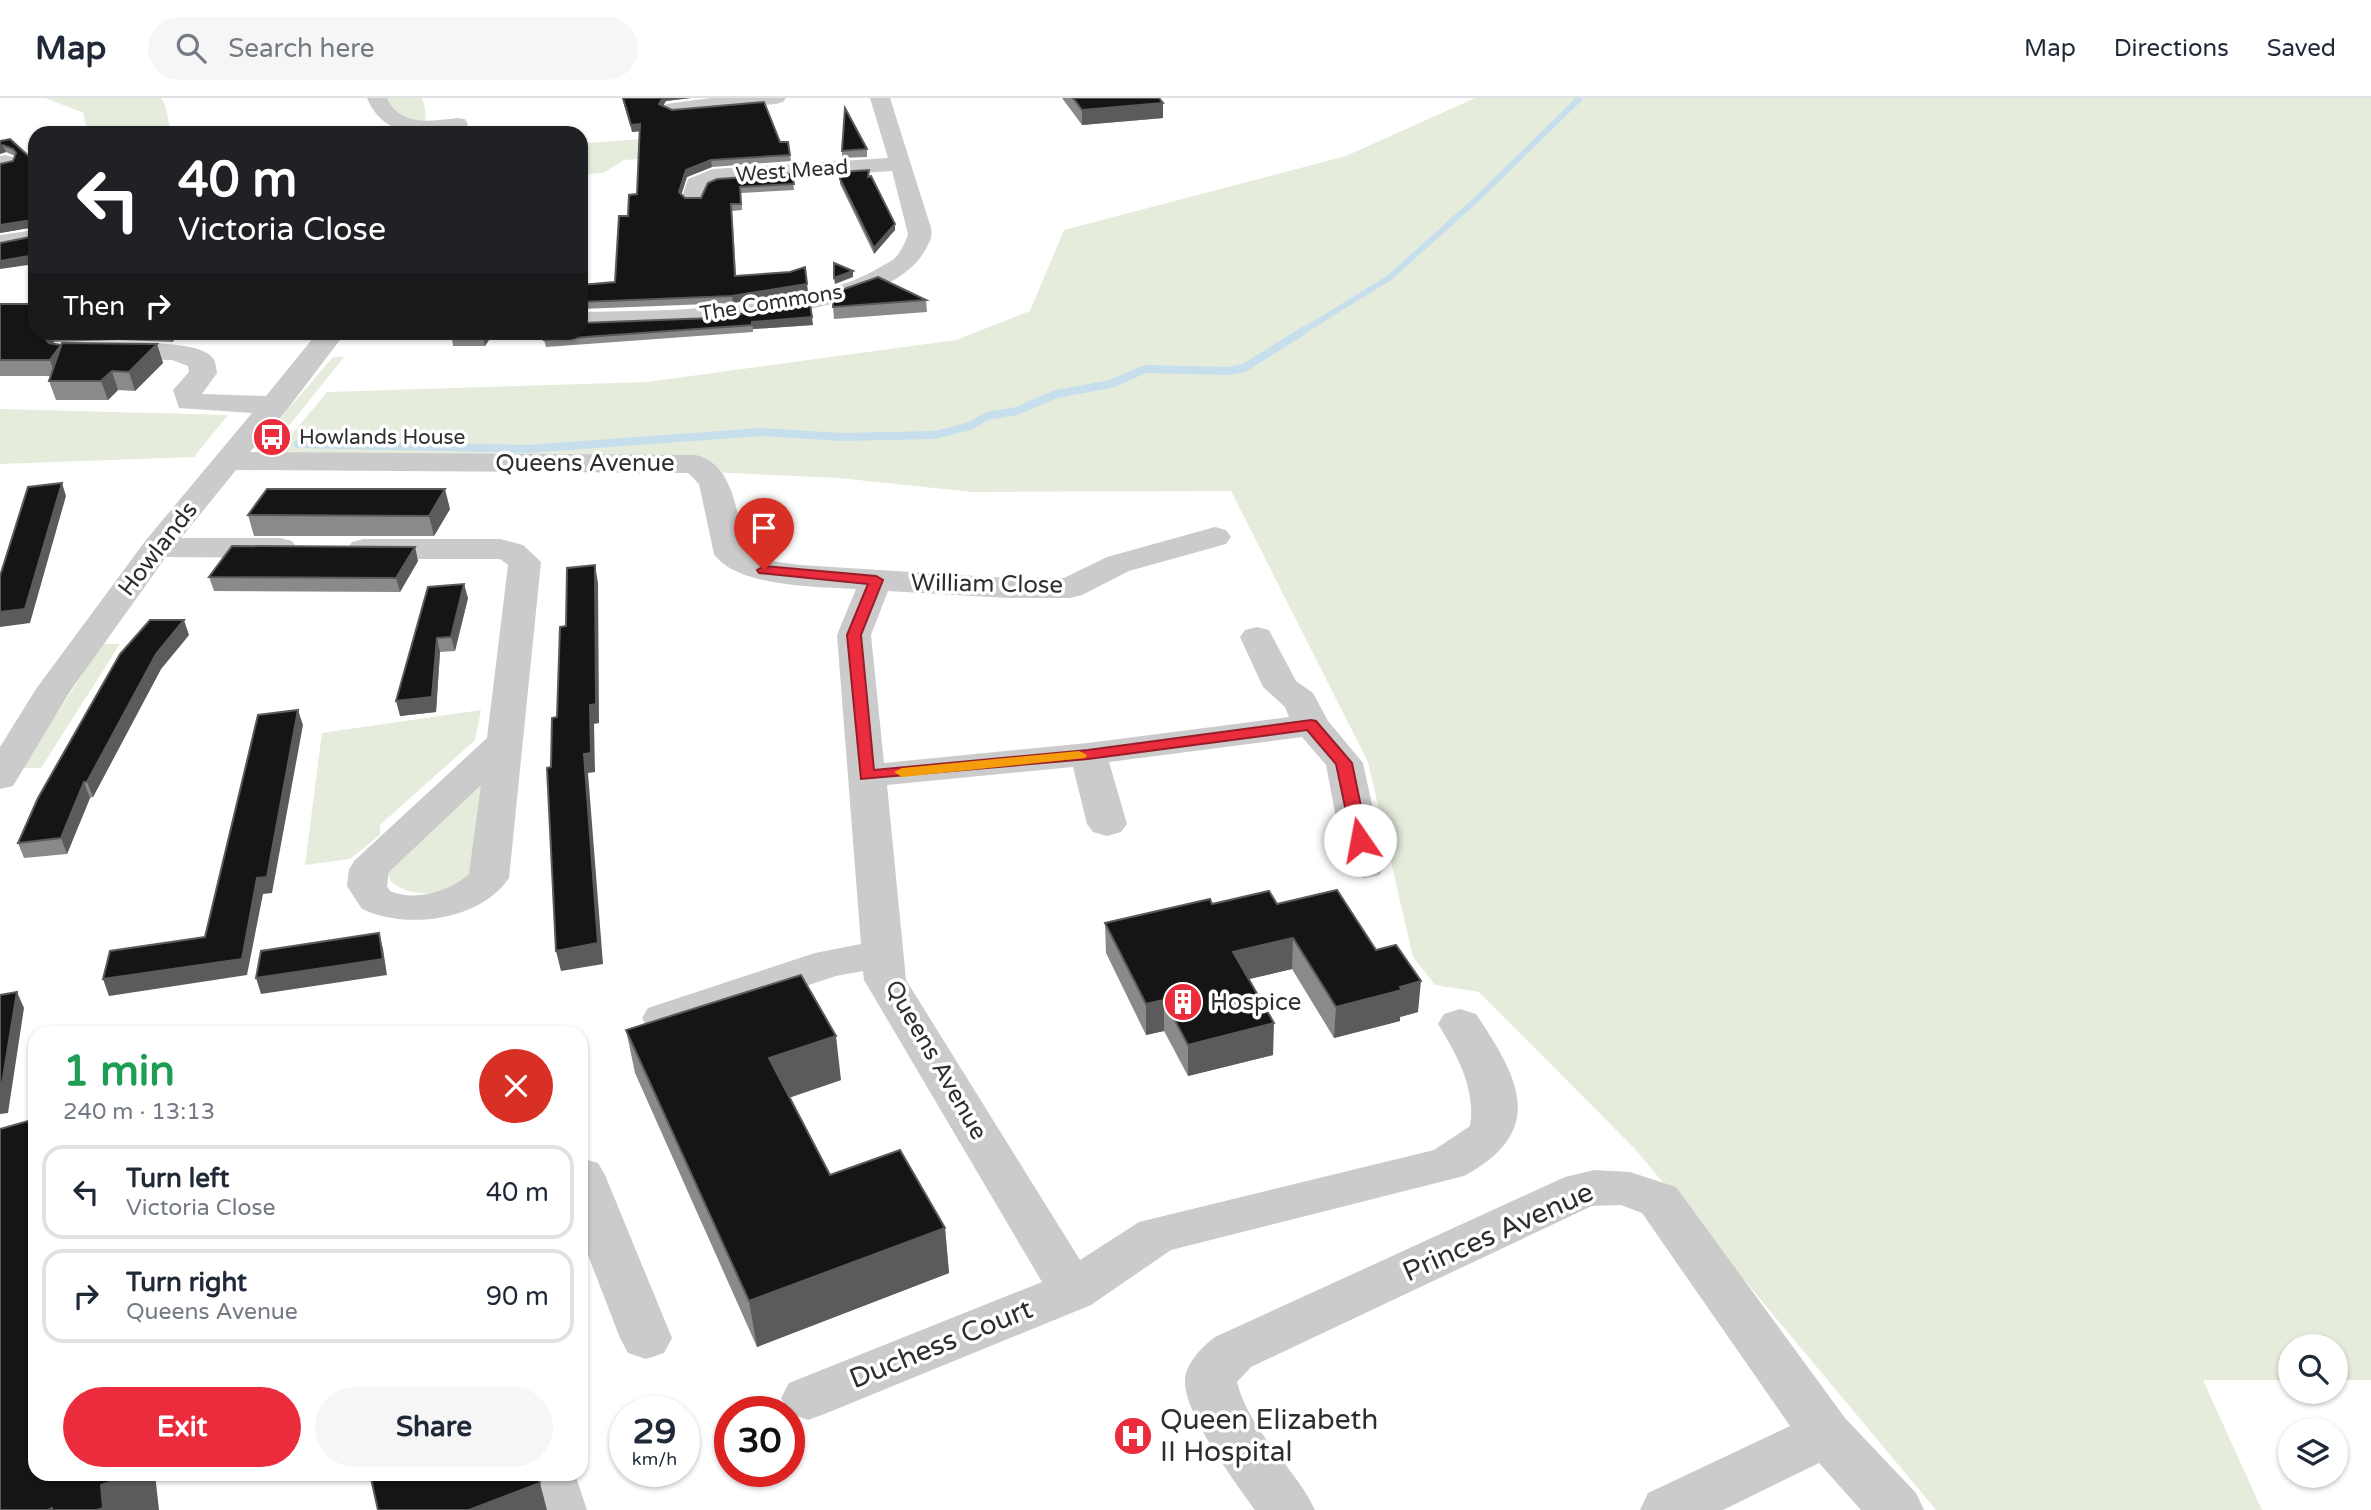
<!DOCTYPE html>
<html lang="en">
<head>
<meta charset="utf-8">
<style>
	:root { --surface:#fff; --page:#f6f6f7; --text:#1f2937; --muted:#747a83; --line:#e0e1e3; --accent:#ea2c3d }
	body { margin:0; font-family:"Varela Round",sans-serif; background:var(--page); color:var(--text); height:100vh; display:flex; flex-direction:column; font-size:26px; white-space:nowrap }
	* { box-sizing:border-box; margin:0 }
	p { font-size:23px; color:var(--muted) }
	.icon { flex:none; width:38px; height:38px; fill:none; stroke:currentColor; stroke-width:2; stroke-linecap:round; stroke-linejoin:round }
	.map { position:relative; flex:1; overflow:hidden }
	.details { position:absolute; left:28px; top:928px; width:560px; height:455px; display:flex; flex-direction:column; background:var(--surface); border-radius:21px; box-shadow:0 2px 5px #0004 }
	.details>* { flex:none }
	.top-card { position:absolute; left:28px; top:28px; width:560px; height:214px; border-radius:21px; box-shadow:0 2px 5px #0004; background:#202124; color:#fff; overflow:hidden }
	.tools { position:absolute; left:2278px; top:1236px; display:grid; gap:14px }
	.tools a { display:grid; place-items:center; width:70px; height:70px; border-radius:50%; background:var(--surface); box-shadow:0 2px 5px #0004; font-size:35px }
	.speed { position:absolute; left:609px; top:1298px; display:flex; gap:14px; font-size:35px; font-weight:700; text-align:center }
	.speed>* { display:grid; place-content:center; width:91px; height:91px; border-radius:50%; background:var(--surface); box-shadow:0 2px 5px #0004; line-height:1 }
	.speed small { font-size:18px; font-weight:400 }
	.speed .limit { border:10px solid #d22; background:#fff; color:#111 }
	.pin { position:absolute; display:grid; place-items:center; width:60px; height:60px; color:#fff; margin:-72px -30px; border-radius:50% 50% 50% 0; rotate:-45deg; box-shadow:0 0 7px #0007 }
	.pin .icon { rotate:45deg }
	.me { position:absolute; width:77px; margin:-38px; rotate:348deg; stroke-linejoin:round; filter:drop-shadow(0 0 5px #0008) }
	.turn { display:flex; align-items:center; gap:24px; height:147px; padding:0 35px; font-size:32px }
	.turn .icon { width:91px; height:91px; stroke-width:2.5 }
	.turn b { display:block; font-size:49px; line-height:60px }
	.then { display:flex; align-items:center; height:66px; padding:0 35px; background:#0003; gap:14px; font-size:26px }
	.round { display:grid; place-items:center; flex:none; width:74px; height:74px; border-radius:37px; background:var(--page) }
	.head { display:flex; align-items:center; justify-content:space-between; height:119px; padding:0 35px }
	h1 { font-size:42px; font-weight:800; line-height:52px; color:#1e9e55 }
	.primary-button { display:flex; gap:14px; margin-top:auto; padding:14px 35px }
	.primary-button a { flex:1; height:80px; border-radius:42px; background:var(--accent); color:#fff; font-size:28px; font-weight:800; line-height:80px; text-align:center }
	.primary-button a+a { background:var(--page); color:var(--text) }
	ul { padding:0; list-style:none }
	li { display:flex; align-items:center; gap:21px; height:94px; margin:0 14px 10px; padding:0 21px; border:4px solid var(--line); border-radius:21px }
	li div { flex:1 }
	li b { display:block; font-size:26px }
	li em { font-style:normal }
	header { display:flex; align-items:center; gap:42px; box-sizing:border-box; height:98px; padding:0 35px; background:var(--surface); border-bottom:2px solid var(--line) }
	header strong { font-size:33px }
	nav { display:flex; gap:38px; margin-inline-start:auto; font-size:24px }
	.search { width:490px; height:63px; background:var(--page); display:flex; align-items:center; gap:18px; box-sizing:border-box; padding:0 24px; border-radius:38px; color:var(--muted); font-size:26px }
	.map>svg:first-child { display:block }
	.green { fill:#e5ecdc }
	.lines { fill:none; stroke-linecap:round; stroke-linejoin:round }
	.stream-far1 { stroke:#c7dfed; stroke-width:6 }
	.stream { stroke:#c7dfed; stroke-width:8 }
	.minor { fill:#cbcbcb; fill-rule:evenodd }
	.wall { fill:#8a8a8a }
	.shaded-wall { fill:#5b5b5b }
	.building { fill:#151515; stroke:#5b5b5b; stroke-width:2 }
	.route { fill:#ea2c3d; stroke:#981d28; stroke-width:2 }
	.slow { fill:#f59e0b }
	.labels { text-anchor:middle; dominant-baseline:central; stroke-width:7; stroke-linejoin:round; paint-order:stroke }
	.far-street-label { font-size:21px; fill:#2e2e2e; stroke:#fff }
	.far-poi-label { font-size:21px; fill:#2e2e2e; stroke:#fff; text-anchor:start }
	.street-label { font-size:24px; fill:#2e2e2e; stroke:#fff }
	.poi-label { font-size:24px; fill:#2e2e2e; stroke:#fff; text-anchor:start }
	.near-street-label { font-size:28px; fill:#2e2e2e; stroke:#fff }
	.near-poi-label { font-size:28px; fill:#2e2e2e; stroke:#fff; text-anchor:start }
</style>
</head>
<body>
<header>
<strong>Map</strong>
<div class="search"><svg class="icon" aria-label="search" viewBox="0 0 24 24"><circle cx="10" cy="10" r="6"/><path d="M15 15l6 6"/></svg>Search here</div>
<nav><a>Map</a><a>Directions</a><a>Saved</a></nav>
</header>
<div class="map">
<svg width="2371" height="1412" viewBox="0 0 2371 1412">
	<rect width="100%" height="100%" fill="#fff"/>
	<path class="green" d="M45,0H161C169,10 166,24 173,35H96L85,26L84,15Z
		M384,0H422L425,9L426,27L397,18Z
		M1475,0H2371V1282H2336V1248H2291V1282H2203L2262,1412H1936L1635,1051L1479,894L1435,887L1413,859L1368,664L1231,393L972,394L839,380L277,354L327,294L647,284L956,242L1030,213L1064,132L1346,58Z
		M668,39L667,59L624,62L603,75L588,76V45Z
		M333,259H344L268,354L258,346Z
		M0,311L228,317L194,359L0,366Z
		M102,546H120L41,670H22Z
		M481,612L475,642L380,727V737L350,761L305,767L322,635Z
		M484,679L473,777C452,799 413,802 390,783L389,773Z"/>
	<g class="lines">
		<path class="stream-far1" d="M1300,235L1389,180L1478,100L1580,0"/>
		<path class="stream" d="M298,346L528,351L761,334L842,339L935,337L970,328L987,318L1017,313L1056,296L1111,286L1145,271L1228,273L1244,270L1303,233"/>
		<path class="minor" d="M367,0H387C400,29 430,23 457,20L465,21L468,26L465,31C427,40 384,41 367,0Z
			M711,0H786L783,4L776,6L673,16L666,14L662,10L666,6Z
			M870,0H890L931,130C933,140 929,145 924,154C882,226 658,229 581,230V214C663,213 807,212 877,171C883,167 891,164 895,160C901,154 906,143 908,136L892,73L717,85L707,90L702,104H686L682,99L688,81L713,71L888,60Z
			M5,57L13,59L16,64L13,69L0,72V58Z
			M35,132V146L0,151V137Z
			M318,234H346L286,313L250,354L696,357C735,367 737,418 745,451L771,463L800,467L1008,480H1064L1107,459L1215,429L1226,432L1231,439L1226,446L1129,473L1082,497L1070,500H1008L888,493L871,537L884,665L1088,645L1289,619L1285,609L1263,589L1240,539L1245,532L1257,529L1269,532L1296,583L1313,595L1328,623L1363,665L1385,768L1379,777L1365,780L1351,777L1345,768L1326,667L1302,639L1109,664L1127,726L1121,734L1107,738L1093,734L1087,726L1073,669L887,687L906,882L1080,1162L1139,1124L1434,1052L1470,1028C1476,990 1457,957 1438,926L1444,916L1460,911L1476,916C1519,980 1548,1033 1464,1078L1171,1152L1091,1207L827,1315L808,1322L789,1315L781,1300L789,1285L1042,1184L864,882L863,873L836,878L664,935L648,930L642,920L648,910L815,855L861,846L837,537L856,491C820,489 736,489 714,456L699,386L688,375L236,372L181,440H281L292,443L297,450L292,457L281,460L166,459L71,592L13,688L0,691V649L36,591L146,442L252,315L179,310L173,292L189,274L188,268L172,262L108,261L98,259L94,253L98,247L108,245C132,245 196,242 212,259C216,263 216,270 217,275L202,296L266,298Z
			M363,441H500L523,447L541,464L509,780C480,823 406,832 362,811L347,788L349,771L355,762L487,640L508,467L500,461H363L352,458L347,451L352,444ZM481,687L469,776C451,793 414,804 390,793L387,788L389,774Z
			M581,1060L598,1065L605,1077L672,1240L664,1255L646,1261L628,1255L620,1240L581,1139Z
			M1594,1072L1630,1074L1676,1089L1845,1320L1916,1395L1924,1412H1861L1819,1365L1723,1412H1640L1648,1395L1790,1328L1642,1115L1621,1107L1592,1108L1251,1269L1237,1284C1249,1333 1294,1368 1315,1412H1255C1236,1385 1184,1316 1185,1283C1185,1266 1202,1249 1215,1239L1565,1079Z
			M521,1376H575L587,1412H531Z"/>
	</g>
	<path class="wall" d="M622,0H691L666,3L663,8L672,12L780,44H788L791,63L712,69L687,79L681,96L685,100H701L708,85L792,76L794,92L741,95L742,112L732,113L736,178L808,193L733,205L581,211V187L615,184L628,118L637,96L640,33L632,34Z
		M1062,0H1159L1163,20L1082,27Z
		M0,43L35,64V129L0,135V66L13,63L15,58L6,54L0,56Z
		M867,51V59L842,60V53Z
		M869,78L895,126V132L874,156L840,86V81Z
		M926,202L927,214L834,221L833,209Z
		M0,206L35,234H182L172,244L119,242L54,244V246L61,247L157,246L163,265L135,293L118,292L108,302H56L49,283L51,278H0Z
		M581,225L813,227L753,231V234L546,249L544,242Z
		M451,234H494L485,248H453Z
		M450,411L434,438H254L248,417Z
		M415,449L418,463L400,494L214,493L209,479Z
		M428,489L468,500L455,553L440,554L436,614L400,618Z
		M189,537L161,571L93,699L90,700L67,756L24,760L18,745L38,700Z
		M1212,806H1277L1418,914L1400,919V923L1334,940L1292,871L1249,881L1273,957L1188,978L1164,933L1146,937L1106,855L1105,825Z
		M626,932L841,982L789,1000L830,1077L945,1130L949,1175L757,1249L635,975Z"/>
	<path class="shaded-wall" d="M663,0H691L666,3L660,12L659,6Z
		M1163,5V20L1082,27V12Z
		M640,26L641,33L632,34L631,27Z
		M3,47L6,54L0,56V48Z
		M711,62L712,69L687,79L680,101L679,94L686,72Z
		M32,122L35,129L0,135V127Z
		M895,126V132L874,156V150Z
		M35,157V166L0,171V163Z
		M853,173V179L835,186L834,180Z
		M807,186L808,193L733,205L732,198Z
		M812,219L813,227L753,231L752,224Z
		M46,234H51L54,244L49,254L43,238Z
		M169,234H182L172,244Z
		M483,234H494L485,248L482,235Z
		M157,246L163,265L135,293L129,274Z
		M61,247L66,264L55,278L50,262Z
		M112,273L118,292L108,302L101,283Z
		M62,385L66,398L30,525L0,529V514Z
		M445,391L450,411L434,438L429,418Z
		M415,449L418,463L400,494L396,480Z
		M595,467L598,485L599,625L594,626L595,674L588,675L603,866L561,873L556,853L590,607Z
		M464,486L468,500L455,553L451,539Z
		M184,522L189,537L161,571L93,699L87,684L156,556Z
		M437,540L440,554L436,614L400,618L396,603Z
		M298,612L303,627L272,795L263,796L247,877L109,898L103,881L242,861L257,780Z
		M84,684L90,700L67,756L61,740Z
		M379,835L383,851L387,877L261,896L256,880Z
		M1293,840L1292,871L1232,885L1233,854Z
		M1421,883L1418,914L1400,919V923L1334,940L1336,909L1400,889Z
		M17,894L24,910L8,1015L0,1016V998Z
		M1164,902V933L1146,937V906Z
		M1274,925L1273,957L1188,978V947Z
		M836,938L841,982L776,1004L769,960Z
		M945,1130L949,1175L757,1249L749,1203Z
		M133,1376H155L159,1412H97L101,1387Z
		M540,1385L547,1412H469Z"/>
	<path class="building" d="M623,0H663L659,6L672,12L764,4L780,44H788L790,57L711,62L686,72L679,94L685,100H701L708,85L717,81L792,76L794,86L740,89L741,106H731L735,178L790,174L805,169L807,186L732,198L581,204V187L615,184L619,118H628L629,97L637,96L640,26L631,27Z
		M1073,0H1159L1163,5L1082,12Z
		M845,10L867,51L842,53Z
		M10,41L35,64V124L32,122L0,127V66L13,63L16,55L13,51L3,47L0,48V43Z
		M869,72L868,79L871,78L895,126L874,150L840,81V74Z
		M35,138V157L0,163V145Z
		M834,165L853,173L834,180Z
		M878,179L926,202L833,209V195Z
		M0,206H35V234H46L43,238L49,245L61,247L50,262H0Z
		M810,206L812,219L752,224V227L544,242L546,234H581V225L712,220Z
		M451,234H483L482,235Z
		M62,245L157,246L129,274L112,273L101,283H49Z
		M62,385L25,511L0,514V478L28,389Z
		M267,391H445L429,418L248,417Z
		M232,448L415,449L396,480L209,479Z
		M595,467L596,606L590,607L591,655L584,656L598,845L556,853L547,670L551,669L552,620L557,619L560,529L566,528L567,470Z
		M464,486L451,539L437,540L432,599L396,603L428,489Z
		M150,522H184L156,556L87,684H84L61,740L18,745L38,700L120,556Z
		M298,612L267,779L257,780L242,861L103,881L110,853L205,839L258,617Z
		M1337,792L1376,852L1396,847L1421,883L1400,889L1402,892L1336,909L1293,840L1233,854L1274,925L1188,947L1164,902L1146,906L1105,825L1210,801L1212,806L1269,793L1277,806Z
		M379,835L383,861L256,880L261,853Z
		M801,877L836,938L769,960L830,1077L900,1052L945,1130L749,1203L626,932Z
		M17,894L0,998V897Z
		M35,1021V1376H133L101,1387L103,1410L97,1412H52V1410L48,1412H0V1031Z
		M370,1376H537L540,1385L469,1412H378Z"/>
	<path class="route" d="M764,468L876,478L883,482L861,537L874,672L1088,652L1311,622L1316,623L1352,665L1368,742L1360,747L1352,742L1336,666L1307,632L1088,661L861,681L847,537L868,486L759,475L757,472Z"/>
	<path class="slow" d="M1079,653L1087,657L1085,660L902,679L894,674L902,670Z"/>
	<defs>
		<g id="bus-disc" transform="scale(2.0125)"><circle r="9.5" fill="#ea2c3d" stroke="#fff"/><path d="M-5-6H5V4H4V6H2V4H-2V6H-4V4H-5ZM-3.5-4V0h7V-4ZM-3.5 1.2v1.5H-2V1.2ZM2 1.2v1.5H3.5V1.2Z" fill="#fff"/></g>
		<g id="building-disc" transform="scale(2.0125)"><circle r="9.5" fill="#ea2c3d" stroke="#fff"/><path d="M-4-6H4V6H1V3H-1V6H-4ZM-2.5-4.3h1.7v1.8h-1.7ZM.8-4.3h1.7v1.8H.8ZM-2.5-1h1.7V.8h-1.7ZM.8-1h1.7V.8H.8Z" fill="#fff"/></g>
		<g id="hospital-disc" transform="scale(2.0125)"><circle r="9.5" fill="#ea2c3d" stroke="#fff"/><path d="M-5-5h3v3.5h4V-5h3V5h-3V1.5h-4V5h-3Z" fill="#fff"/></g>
	</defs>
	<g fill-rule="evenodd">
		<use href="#bus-disc" x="272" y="339"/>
		<use href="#building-disc" x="1183" y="904"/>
		<use href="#hospital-disc" x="1133" y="1338"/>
	</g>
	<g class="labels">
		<g class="far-street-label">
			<text transform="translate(792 73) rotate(-4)">West Mead</text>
			<text transform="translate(771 205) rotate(-9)">The Commons</text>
		</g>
		<g class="far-poi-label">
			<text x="299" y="339">Howlands House</text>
		</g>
		<g class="street-label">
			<text x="585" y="365">Queens Avenue</text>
			<text transform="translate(158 451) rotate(-52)">Howlands</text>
			<text transform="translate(987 486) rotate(1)">William Close</text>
			<text transform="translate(936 962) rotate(60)">Queens Avenue</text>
		</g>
		<g class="poi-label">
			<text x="1210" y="904">Hospice</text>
		</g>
		<g class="near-street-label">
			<text transform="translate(1498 1134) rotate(-24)">Princes Avenue</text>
			<text transform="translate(941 1246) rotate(-22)">Duchess Court</text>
		</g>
		<g class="near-poi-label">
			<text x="1160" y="1322">Queen Elizabeth<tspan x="1160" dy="32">II Hospital</tspan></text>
		</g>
	</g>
</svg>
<div class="tools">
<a><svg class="icon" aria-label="search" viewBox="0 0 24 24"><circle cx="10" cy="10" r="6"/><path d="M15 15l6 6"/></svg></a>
<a><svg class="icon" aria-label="layers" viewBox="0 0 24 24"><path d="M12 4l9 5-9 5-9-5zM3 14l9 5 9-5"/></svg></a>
</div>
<div class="speed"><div>29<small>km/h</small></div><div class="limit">30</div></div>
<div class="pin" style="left:764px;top:472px;background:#d93025"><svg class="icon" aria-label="arrive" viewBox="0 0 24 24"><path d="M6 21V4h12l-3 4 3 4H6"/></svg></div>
<svg class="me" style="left:1360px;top:742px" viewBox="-20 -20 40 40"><circle r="19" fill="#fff"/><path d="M0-13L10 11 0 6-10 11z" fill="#ea2c3d"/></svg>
<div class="top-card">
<div class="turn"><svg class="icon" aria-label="left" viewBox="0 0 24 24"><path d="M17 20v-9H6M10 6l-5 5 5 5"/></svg><div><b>40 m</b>Victoria Close</div></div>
<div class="then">Then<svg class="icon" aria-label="right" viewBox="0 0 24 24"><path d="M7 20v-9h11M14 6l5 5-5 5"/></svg></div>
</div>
<section class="details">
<div class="head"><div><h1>1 min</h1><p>240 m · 13:13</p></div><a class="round" style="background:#d93025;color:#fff"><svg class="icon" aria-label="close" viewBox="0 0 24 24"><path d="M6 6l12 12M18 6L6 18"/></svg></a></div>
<ul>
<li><svg class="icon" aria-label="left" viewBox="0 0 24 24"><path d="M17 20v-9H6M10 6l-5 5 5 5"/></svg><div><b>Turn left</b><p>Victoria Close</p></div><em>40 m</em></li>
<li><svg class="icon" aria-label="right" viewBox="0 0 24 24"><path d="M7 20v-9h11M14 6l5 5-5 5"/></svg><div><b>Turn right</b><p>Queens Avenue</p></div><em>90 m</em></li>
</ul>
<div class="primary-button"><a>Exit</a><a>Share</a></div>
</section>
</div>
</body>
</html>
